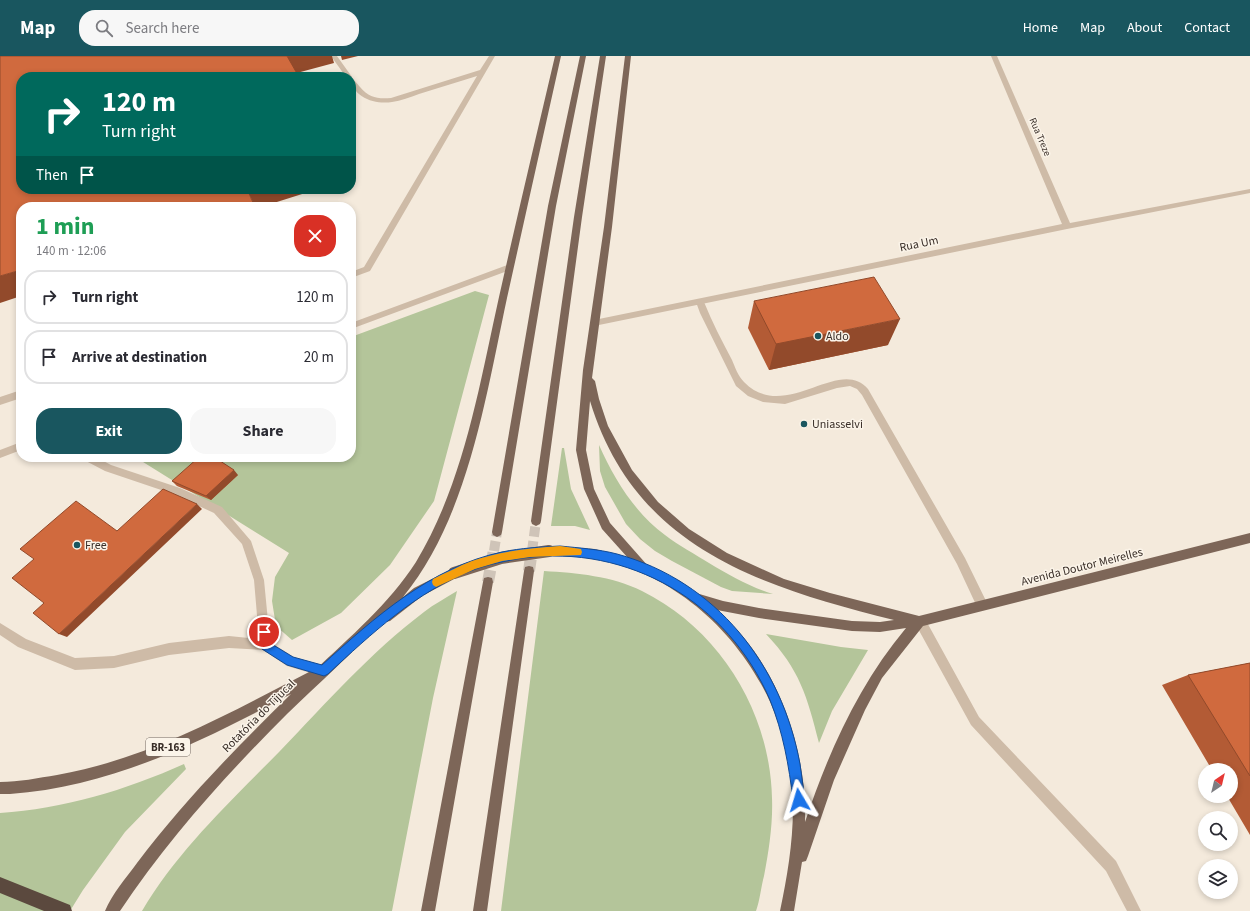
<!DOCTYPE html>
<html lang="en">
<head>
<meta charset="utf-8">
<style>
	:root { --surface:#fff; --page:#f7f7f7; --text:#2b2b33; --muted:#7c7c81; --line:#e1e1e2; --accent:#19565f }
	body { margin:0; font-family:"Source Sans 3",sans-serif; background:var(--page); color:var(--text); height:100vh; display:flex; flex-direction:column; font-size:15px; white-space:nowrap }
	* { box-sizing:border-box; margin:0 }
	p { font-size:13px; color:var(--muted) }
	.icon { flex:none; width:22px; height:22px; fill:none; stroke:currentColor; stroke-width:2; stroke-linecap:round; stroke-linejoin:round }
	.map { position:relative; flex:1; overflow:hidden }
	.sheet { position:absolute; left:16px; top:146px; width:340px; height:260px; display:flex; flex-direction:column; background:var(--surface); border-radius:16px; box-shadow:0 2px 6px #0003 }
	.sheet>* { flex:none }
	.banner { position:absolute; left:16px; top:16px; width:340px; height:122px; border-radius:16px; box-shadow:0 2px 6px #0003; background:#00695c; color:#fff; overflow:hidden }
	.needle { width:26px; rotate:35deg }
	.buttons { position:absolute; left:1198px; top:707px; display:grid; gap:8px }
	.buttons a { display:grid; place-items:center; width:40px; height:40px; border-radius:50%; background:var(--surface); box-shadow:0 2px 6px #0003; font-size:20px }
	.pin { position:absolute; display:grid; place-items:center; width:34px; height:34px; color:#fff; margin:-17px; border:2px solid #fff; border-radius:50%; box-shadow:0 1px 4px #0007 }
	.me { position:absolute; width:44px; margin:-22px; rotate:353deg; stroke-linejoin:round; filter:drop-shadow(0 0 3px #0008) }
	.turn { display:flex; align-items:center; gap:14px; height:84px; padding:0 20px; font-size:18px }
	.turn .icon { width:52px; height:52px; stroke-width:2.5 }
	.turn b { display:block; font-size:28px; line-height:34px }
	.then { display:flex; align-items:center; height:38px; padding:0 20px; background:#0003; gap:8px; font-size:15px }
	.round { display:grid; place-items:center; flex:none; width:42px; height:42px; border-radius:16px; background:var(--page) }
	.summary { display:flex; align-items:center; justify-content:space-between; height:68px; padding:0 20px }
	h1 { font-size:24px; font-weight:700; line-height:30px; color:#1e9e55 }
	.action { display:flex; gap:8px; margin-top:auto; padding:8px 20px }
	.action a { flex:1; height:46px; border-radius:16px; background:var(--accent); color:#fff; font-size:16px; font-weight:700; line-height:46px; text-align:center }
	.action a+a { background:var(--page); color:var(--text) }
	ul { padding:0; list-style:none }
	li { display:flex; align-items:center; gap:12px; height:54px; margin:0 8px 6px; padding:0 12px; border:2px solid var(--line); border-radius:16px }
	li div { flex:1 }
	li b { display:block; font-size:15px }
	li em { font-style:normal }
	header { display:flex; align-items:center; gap:24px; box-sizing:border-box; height:56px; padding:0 20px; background:var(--accent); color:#fff }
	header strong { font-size:19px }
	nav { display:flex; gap:22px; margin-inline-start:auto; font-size:14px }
	.search { width:280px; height:36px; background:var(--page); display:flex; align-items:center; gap:10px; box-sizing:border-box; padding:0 14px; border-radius:16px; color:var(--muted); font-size:15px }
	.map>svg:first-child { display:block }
	.green { fill:#b4c59a }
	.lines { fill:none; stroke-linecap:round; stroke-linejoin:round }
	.primary-tunnel-far1 { stroke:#cfc4b8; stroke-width:10; stroke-dasharray:10 4.5; stroke-linecap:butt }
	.primary-tunnel { stroke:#cfc4b8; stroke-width:12; stroke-dasharray:12 6; stroke-linecap:butt }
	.lane { fill:#cebba7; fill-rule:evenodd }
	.street { fill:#cebba7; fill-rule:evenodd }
	.primary { fill:#7d6658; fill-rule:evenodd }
	.highway { fill:#5b493e; fill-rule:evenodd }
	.primary-bridge { stroke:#7d6658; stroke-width:12 }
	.wall { fill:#b35b35 }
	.shaded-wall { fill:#924a2b }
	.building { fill:#d06a3e; stroke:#924a2b }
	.route { fill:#1a73e8; stroke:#114b97 }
	.slow { fill:#f59e0b }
	.poi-dot { fill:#19565f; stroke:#fbf4e9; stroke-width:1.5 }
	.labels { text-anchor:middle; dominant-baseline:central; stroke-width:3; stroke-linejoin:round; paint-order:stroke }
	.far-street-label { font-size:10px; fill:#392e28; stroke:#fbf4e9 }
	.shield { fill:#fbf4e9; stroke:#736962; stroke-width:1 }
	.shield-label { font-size:11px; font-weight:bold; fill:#392e28 }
	.street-label { font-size:12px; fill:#392e28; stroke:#fbf4e9 }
	.poi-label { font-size:12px; fill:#392e28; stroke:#fbf4e9; text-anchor:start }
</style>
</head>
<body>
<header>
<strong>Map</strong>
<div class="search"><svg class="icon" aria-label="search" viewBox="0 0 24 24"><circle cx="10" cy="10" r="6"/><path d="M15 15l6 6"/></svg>Search here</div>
<nav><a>Home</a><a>Map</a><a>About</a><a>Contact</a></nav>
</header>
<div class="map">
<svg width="1250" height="855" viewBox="0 0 1250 855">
	<rect width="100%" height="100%" fill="#f4eadc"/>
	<path class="green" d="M475,235L489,239L434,445L390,509L341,557L292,584L276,570L272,545L275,521L289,497L135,401H351V281Z
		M599,389C614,423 635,457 665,479C679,490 695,498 709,507C729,519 750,531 773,538L732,535L721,531L672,505L655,495L640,483L626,468L605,431L600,415Z
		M562,392H564L571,433L590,474L575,470H551Z
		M544,515C577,517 612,520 642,535C719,573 770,655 772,742C773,767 769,794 764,820C761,831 760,844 756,855H501Z
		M457,535L433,642L392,855H142C178,794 231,745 280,695C326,647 371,596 424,556C434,548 446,542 457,535Z
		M766,578L841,591L868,594L832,655L819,687C807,640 800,614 766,578Z
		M184,708L186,713L125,776L83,834L70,855H0V757C63,753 126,734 184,708Z"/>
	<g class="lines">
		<path class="primary-tunnel-far1" d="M494,495L497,476
			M532,495L536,465"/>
		<path class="primary-tunnel" d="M529,515L532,494
			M488,526L494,494"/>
		<path class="lane" d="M331,0H337L352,21L351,22C355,24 357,28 360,31C369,42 378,43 391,42L480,14L489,0H495L370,215L351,222V216L364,211L477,20C458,26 438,32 419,38C410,41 401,45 392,46C375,49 351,41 351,21H346Z
			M510,208L513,209V213L351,273V267Z
			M700,243L704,246C712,266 722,285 732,304C735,311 738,320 744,326C785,368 839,299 868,333L965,502L988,549L986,553L982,554L978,553L957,508L862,339L857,333L850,330L837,332L785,348L763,346L748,340L736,330L700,257L696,246Z
			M21,334V342L0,349V341Z
			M21,386V394L0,402V394Z
			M82,401H96L111,409L180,432L222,451L251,485L264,524L270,586L294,601L328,611L330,615L328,619L324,621L287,610L263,594L229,592L169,599L114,612L75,614L18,591L0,579V567L26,583L75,602L114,600L169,587L229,580L259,583L254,524L242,488L214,457L173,438L105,415L84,404Z
			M920,560L924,561L979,661L1116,805L1141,855H1127L1106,815L971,669L916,569L914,565L916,561Z"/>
		<path class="street" d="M991,0H997L1070,167L1250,133V137L1067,173L594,270L591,269L590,267L594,264L1062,168Z"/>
		<path class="primary" d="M555,0H561C543,81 525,161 507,242C486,340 468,462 403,541L414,532L454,512L458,513L459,517L458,521L422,540L390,565L386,566L382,565C352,598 319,627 287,658C226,719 168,783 120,855H105C112,838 126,822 137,807C183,746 236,692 291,638C203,685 111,731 10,738H0V726C19,726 38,722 57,719C148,703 228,658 309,616L314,615C350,581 389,548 416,506C464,426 479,331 499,241C517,161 536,81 555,0Z
			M580,0H586L556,150L502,476L501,479L497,481L493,479L492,476L548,150Z
			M600,0H606L582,161L541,465L540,468L536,470L532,468L531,465L574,161Z
			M625,0H631L612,171L592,322L595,325L599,343L608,370L632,414L658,446L689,473L727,497L784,523L830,537L919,560L1250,477V487L923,570L882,622L865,654L834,724L808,800L806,805L802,806L794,855H780C790,808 798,756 789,708C783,680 775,652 761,628C727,566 665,514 594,503C580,500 564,501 549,500L545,498L544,495L545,492L549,490L595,493L628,502L602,473L584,433L576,394L583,314L604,171ZM590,345C635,492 759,530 894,564L880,566L852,565L759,552L723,545L696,537L680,525L648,510L610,467L594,433L586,394ZM717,554L759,562L852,575L880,576L906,572C859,628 828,697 805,766C807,704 785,631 744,582C736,572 726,563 717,554Z
			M529,510L533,511L534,515L487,855H473L524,515L525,511Z
			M488,521L492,522L493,526L435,855H421L483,526L484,522Z"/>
		<path class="highway" d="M0,821L70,849L72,855H44L0,837Z"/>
		<path class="primary-bridge" d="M454,517L501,502L549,495"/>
	</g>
	<path class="wall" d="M754,245L888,289L769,314L748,272Z
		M238,419L211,444L177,430L172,425Z
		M1250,607V779L1227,740H1231V714H1212L1162,629L1188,619Z"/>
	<path class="shaded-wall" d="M286,0H332L334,7L293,18Z
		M341,0H358L342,4Z
		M351,116L353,122L351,123Z
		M247,133H318L261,151H255Z
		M21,214V240L0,247V220Z
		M900,263L888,289L769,314L776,288Z
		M234,414L238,419L211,444L206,440Z
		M197,448L202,453L67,581L59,578Z"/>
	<path class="building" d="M0,0H287L299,21H21V133H247L255,151H21V214L0,220Z
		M874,221L900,263L776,288L754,245Z
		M199,401H214L234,414L206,440L172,425Z
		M163,433L197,448L59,578L33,557L44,547L12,522L34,503L20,493L76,445L117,475Z
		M1250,607V720L1188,619Z"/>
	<path class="route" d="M560,490C579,492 598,493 617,498C716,525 782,609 800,708C802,720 803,732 805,744L803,748L799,750L795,748L793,744C789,710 783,676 770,644C728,546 629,488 523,502C506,505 489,508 473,514C417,535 371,578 328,618L324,620L287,609L262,593C259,587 258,579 260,573L264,571L268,573L270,587L293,601L322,609C374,562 431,511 502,496C521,492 541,491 560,490Z"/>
	<path class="slow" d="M560,490L581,493L582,496L581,499L530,501L502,505L475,513L436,531L433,529L432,526L433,523C446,517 459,510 472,505C501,495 530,492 560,490Z"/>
	<g class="poi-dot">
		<circle cx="818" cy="280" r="4"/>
		<circle cx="804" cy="368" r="4"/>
		<circle cx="77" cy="489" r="4"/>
	</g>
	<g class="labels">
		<g class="far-street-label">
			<text transform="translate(1040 81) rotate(67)">Rua Treze</text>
		</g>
		<rect class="shield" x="146" y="682" width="44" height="18" rx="3"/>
		<g class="shield-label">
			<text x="168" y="691">BR-163</text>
		</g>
		<g class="street-label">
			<text transform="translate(919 188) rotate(-12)">Rua Um</text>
			<text transform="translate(1082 511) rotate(-14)">Avenida Doutor Meirelles</text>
			<text transform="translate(259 660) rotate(-45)">Rotatória do Tijucal</text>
		</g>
		<g class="poi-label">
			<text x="826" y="280">Aldo</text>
			<text x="812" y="368">Uniasselvi</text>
			<text x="85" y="489">Free</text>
		</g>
	</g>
</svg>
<div class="buttons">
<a><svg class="needle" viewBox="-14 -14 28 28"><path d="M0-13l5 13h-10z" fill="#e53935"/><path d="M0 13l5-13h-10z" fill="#7c7c81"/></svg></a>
<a><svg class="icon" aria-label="search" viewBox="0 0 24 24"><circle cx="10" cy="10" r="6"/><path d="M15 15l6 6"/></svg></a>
<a><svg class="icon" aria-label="layers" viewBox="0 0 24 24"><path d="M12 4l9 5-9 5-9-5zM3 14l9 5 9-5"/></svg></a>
</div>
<div class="pin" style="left:264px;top:576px;background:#d93025"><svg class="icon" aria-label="arrive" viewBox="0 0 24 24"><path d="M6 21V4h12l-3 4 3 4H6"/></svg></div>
<svg class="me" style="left:799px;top:744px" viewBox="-20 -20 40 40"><path d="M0-17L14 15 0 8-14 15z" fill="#1a73e8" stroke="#fff" stroke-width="4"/></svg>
<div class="banner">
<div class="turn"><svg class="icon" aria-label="right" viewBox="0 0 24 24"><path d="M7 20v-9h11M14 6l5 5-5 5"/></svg><div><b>120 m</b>Turn right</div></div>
<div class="then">Then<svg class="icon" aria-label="arrive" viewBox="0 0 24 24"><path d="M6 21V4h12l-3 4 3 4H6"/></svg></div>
</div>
<section class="sheet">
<div class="summary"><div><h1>1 min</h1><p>140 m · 12:06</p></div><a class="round" style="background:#d93025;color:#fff"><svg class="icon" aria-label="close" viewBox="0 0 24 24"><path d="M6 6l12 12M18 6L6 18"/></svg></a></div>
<ul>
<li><svg class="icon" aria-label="right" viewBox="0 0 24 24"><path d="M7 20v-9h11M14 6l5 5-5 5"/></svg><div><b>Turn right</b></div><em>120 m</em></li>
<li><svg class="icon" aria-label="arrive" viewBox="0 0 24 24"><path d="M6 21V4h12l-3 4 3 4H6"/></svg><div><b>Arrive at destination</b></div><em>20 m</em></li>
</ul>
<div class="action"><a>Exit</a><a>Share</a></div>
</section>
</div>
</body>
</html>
